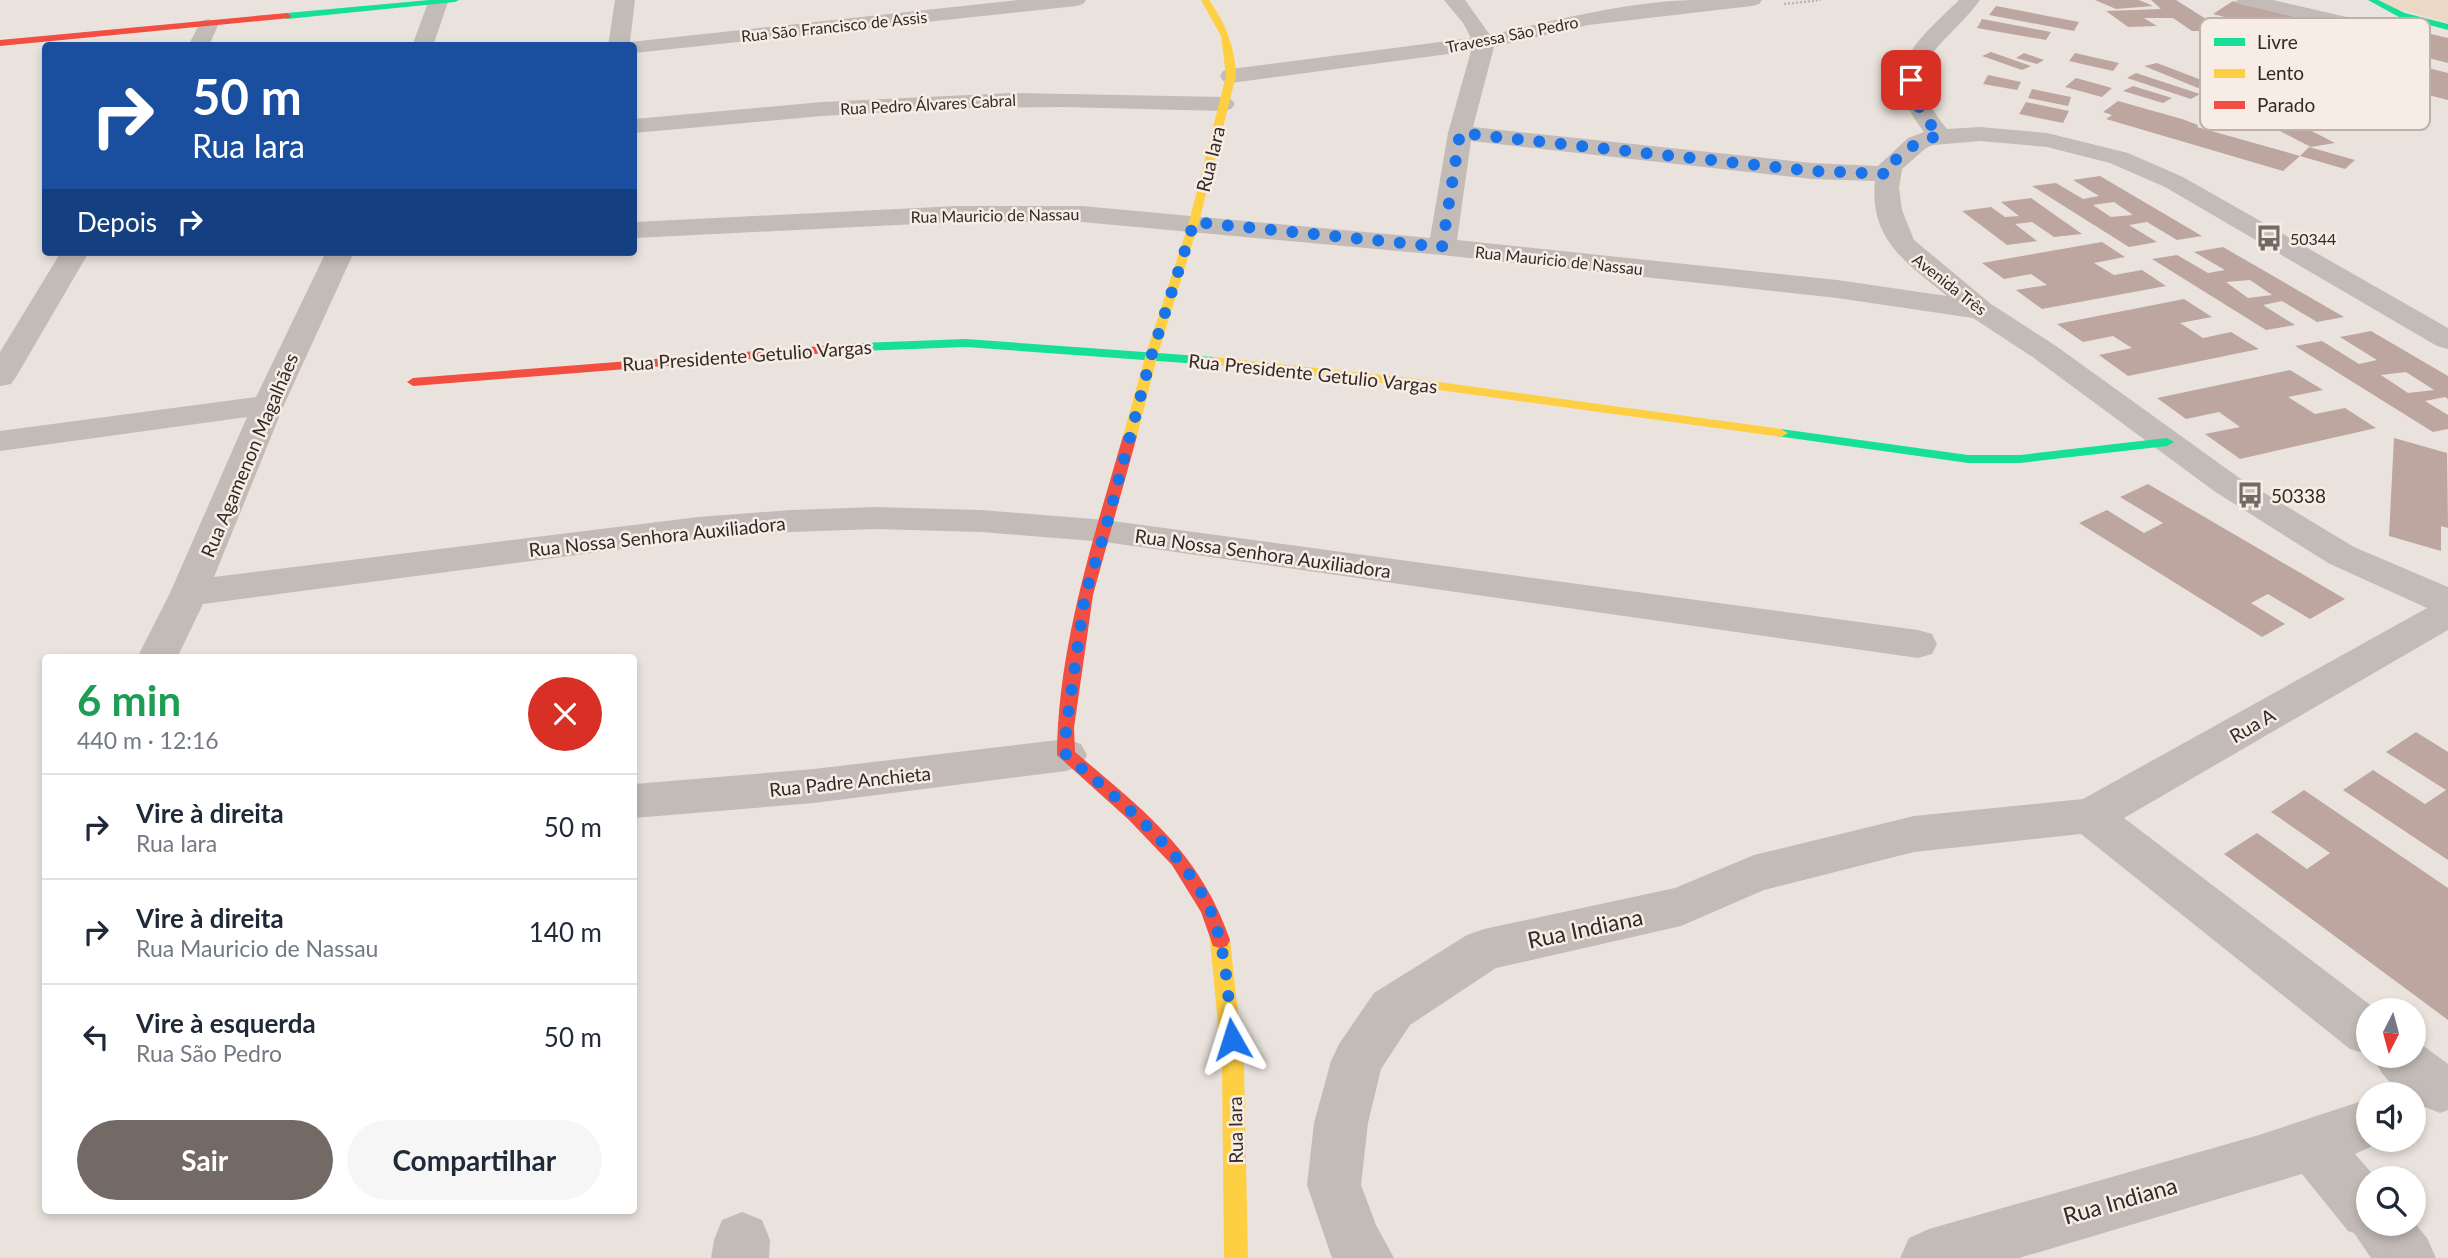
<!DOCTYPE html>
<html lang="pt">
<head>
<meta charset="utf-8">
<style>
	:root { --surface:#fff; --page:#f6f6f7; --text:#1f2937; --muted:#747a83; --line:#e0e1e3; --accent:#736a66 }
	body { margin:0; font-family:Lato,sans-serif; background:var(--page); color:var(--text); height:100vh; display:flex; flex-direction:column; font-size:26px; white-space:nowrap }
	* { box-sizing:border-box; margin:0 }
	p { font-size:23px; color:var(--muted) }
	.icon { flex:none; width:38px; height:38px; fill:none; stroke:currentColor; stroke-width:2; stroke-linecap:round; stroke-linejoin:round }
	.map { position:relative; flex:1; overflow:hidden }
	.panel { position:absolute; left:42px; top:654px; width:595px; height:560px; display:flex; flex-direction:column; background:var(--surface); border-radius:7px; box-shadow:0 4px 10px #0003 }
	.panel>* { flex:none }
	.hud { position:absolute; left:42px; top:42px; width:595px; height:214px; border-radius:7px; box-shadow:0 4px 10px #0003; background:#1a4fa0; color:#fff; overflow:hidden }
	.needle { width:46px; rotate:186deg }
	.controls { position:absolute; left:2356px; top:998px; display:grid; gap:14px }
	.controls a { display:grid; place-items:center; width:70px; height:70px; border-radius:50%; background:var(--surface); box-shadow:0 4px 10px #0003; font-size:35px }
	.pin { position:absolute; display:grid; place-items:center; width:60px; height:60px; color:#fff; margin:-30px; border-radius:14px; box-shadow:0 4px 10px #0006 }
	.me { position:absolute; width:77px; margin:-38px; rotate:354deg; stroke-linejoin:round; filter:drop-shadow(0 0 5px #0008) }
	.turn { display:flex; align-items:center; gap:24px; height:147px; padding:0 35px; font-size:32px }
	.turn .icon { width:91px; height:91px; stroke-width:2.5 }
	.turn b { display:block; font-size:49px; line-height:60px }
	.then { display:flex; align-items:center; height:66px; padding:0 35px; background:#0003; gap:14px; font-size:26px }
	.round { display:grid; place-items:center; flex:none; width:74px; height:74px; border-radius:37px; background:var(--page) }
	.summary { display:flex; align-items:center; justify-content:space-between; height:119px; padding:0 35px }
	h1 { font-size:42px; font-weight:700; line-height:52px; color:#1e9e55 }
	.action { display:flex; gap:14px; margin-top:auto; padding:14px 35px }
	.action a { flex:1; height:80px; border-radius:42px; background:var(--accent); color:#fff; font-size:28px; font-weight:700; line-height:80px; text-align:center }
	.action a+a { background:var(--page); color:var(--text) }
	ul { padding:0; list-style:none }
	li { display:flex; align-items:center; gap:21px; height:105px; padding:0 35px; border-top:2px solid var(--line) }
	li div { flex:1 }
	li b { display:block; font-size:26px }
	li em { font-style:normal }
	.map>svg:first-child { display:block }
	.sand { fill:#ead9c4 }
	.building { fill:#bda69f; fill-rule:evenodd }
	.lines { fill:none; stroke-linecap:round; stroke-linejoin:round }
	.path { stroke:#bbb4b0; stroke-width:2.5; stroke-dasharray:2 2; stroke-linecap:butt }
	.street { fill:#c2bbb7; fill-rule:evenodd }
	.fast { fill:#16e098; fill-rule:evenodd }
	.slow { fill:#ffcf43; fill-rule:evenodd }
	.jam { fill:#f24e42; fill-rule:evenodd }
	.route { stroke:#1a73e8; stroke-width:12; stroke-dasharray:0 21.6 }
	.labels { text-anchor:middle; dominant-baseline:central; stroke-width:5; stroke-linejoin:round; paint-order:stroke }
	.far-street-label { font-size:16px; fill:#332926; stroke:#f8ede4 }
	.far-poi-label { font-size:16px; fill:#332926; stroke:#f8ede4; text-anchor:start }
	.street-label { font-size:19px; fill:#332926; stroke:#f8ede4 }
	.poi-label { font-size:19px; fill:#332926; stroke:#f8ede4; text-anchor:start }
	.near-street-label { font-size:23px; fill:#332926; stroke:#f8ede4 }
	.key { fill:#f8ede4; stroke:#bdb2ab; stroke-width:2 }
	.key-label { font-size:19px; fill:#332926 }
</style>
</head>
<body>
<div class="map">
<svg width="2448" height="1258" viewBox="0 0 2448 1258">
	<rect width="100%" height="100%" fill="#eae3dd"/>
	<path class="sand" d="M2367,0H2448V23Z"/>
	<path class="building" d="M2095,0H2139L2153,6L2116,9Z
		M2151,0H2176L2225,31H2192L2173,18H2144L2157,26L2128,27L2106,11L2161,9Z
		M2233,1L2342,29L2314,48L2259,33L2278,20L2267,17L2255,25L2213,14Z
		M1996,6L2079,22L2074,31L1989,15Z
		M1982,19L2051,32L2046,40L1977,28Z
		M2393,25L2448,38V63L2370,43L2380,36L2411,43L2415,40L2384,32Z
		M1991,52L2031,66L2022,70L1982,56Z
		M2024,53L2044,60L2037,64L2016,58Z
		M2075,53L2119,63L2113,71L2069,61Z
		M2382,56L2448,73V100L2357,77L2368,68L2400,77L2405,73L2372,64Z
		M2157,63L2212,84L2220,82L2266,100L2254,103L2208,85L2198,88L2144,66Z
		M2136,73L2200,94L2191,99L2127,78Z
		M1988,75L2021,82L2017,90L1983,84Z
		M2076,78L2112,88L2102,97L2065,87Z
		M2133,86L2172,98L2163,103L2123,91Z
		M2032,89L2071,97L2068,106L2028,98Z
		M2118,101L2182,119L2198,125L2197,127L2300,156L2283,171L2106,119L2112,115L2103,112Z
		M2026,102L2069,111L2063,123L2019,114Z
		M2300,125L2335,143L2311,147L2276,129Z
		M2309,147L2355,160L2345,169L2300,156Z
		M2100,176L2202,236L2177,240L2147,222L2129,225L2157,242L2129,247L2032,186L2056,183L2083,199L2099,196L2073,180ZM2114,202L2133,215L2111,217L2093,205Z
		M2031,198L2082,234L2054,237L2032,222L2015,224L2037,241L2007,245L1962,211L1991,207L2005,217L2019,216L2001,202Z
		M2102,242L2125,257L2094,263L2114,275L2142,270L2166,286L2042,309L2016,290L2047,285L2031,274L2004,279L1982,263Z
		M2223,247L2344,317L2317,322L2282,301L2263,305L2295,325L2266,330L2152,259L2177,255L2208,273L2225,270L2194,252ZM2250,280L2272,295L2248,298L2226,282Z
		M2184,299L2212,317L2180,323L2203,338L2231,332L2259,349L2128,376L2099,355L2132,348L2113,336L2083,342L2057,324Z
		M2371,331L2448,376V399L2445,397L2425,401L2448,415V429L2433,432L2295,346L2322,341L2359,364L2377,360L2340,337ZM2406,372L2434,390L2408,393L2381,375Z
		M2290,370L2323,390L2288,397L2315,414L2345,408L2376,428L2240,459L2205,434L2240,427L2219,412L2186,419L2157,398Z
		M2394,438L2447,453L2448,528L2441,526V551L2389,536Z
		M2148,484L2345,599L2310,619L2268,594L2251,603L2285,624L2262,637L2079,523L2107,510L2144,533L2163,523L2120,497Z
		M2416,732L2448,752V860L2343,790L2373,770L2425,804L2446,790L2386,752Z
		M2304,790L2448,888V1020L2224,854L2257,833L2307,869L2330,853L2271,812Z"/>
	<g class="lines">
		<path class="path" d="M1784,4L1821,0"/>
		<path class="street" d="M429,0L448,2L433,46H412Z
			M615,0H635L630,42L1019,0H1086L1083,4L1076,6L634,53V46H608Z
			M1444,0H1465L1490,35C1557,20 1623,2 1692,0C1715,0 1739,0 1762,0L1759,4L1752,6L1588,25L1494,47L1473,127L1812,163L1878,166L1908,138L1924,132C1876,71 1914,44 1959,0H1980C1944,50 1892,62 1947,129L1980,127L2047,133L2128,153L2183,177L2448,328V349L2437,346L2165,187L2110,163L2047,147L1980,141L1933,145L1926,148L1902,169L1899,188L1902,210L1914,240L1991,304L2056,346L2238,477L2354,547L2448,587V630L2124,818L2377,1010H2368L2370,1055L2350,1049L2081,834L1914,852L1764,890L1681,926L1496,968L1410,1025L1381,1069L1368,1123L1361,1185L1376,1225L1394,1258H1332L1307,1185L1314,1123L1331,1061L1339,1044L1374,993L1467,935L1484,929L1675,888L1754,855L1914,816L2083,799L2427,608L2328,563L2214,491L2034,358L1973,318L1837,298L1442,255L1082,222H957L634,238V222L957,206H1082L1430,238L1448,133L1471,51L1231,83L1223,81L1220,76L1223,71L1231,69L1471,38L1463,23ZM1471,141L1812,179L1875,181C1869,240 1907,263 1947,296L1837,280L1457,240Z
			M2236,0H2273L2377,24L2380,28L2377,32L2370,34L2239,4Z
			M208,19L215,21L218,25L209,46H188L201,21Z
			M1010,93L1223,97L1231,99L1235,104L1231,109L1223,111L1063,107L963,108L822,116L634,133V119L822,102Z
			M61,252H89L16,377L11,384L0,386V352Z
			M326,252H354L284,405L214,577L698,517L791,510L876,507L981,510L1105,520L1918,630L1932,634L1937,644L1932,654L1918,658L1105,542L981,532L876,529L791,532L698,539L203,604L177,658H137L170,593L247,417L0,451V431L256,397Z
			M1066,739L1081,744L1087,755L1081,766L1066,771L814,803L634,818V784L814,769Z
			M2413,1038L2448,1064V1110L2440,1113L2422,1106L2413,1099V1094C2395,1094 2378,1070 2372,1055H2413Z
			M2368,1099V1139H2388L2355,1154L2376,1178H2368V1223L2413,1221L2427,1238L2436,1258H2371L2354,1233L2348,1231L2302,1174L2019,1258H1900L1909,1238L1929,1229L2259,1135Z
			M742,1212L762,1220L770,1240L769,1258H711L714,1240L722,1220Z"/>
		<path class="fast" d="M429,0H459L455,2L287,19L283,16L287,13Z
			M2368,0H2378L2405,13L2448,24V30L2399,17Z
			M966,339L1213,357L1219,361L1213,365L966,347L860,351L854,347L860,343Z
			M1781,429L1968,455H2020L2167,438L2174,442L2167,446L2020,463H1968L1776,436L1774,433Z"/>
		<path class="slow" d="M1201,0H1209C1226,24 1235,47 1236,76L1199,222L1157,357L1137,436L1130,440L1123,436L1145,357L1189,222L1226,76L1221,36Z
			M1213,357L1410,378L1781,429L1788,433L1781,437L1410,386L1209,364L1207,361Z
			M1220,932L1227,934L1230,940L1244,1067L1248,1258H1224L1222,1067L1210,940L1213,934Z"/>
		<path class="jam" d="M287,13L291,16L290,18L0,46V40Z
			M860,343L864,344V350L413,386L407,382L413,378Z
			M1130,432L1137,436L1093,595L1074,728L1075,752C1143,810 1200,852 1230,940L1227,946L1220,948L1213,946L1201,912L1172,865L1129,820L1057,755C1058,646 1093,540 1123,436Z"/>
	</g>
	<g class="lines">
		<path class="route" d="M1232,1039C1228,997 1227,952 1211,912C1185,851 1116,798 1066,755V729L1085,595L1105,531L1151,357L1194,222L1442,247L1460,133L1812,171L1888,174C1893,154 1921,139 1940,136C1925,118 1914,104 1911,80"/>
	</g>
	<defs>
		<g id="bus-bare" transform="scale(2.1)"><path d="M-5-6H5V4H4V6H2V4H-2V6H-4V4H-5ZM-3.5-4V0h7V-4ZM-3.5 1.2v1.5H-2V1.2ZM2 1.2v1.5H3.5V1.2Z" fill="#736a66" stroke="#f8ede4" stroke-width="2.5" paint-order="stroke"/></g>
	</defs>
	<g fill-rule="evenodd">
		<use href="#bus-bare" x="2269" y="238"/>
		<use href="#bus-bare" x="2250" y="495"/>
	</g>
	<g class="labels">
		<g class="far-street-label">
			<text transform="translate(834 26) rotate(-6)">Rua São Francisco de Assis</text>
			<text transform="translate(1512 34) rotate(-11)">Travessa São Pedro</text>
			<text transform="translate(928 104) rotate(-3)">Rua Pedro Álvares Cabral</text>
			<text transform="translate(995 215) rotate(-1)">Rua Mauricio de Nassau</text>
			<text transform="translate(1559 260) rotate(6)">Rua Mauricio de Nassau</text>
			<text transform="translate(1950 284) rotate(38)">Avenida Três</text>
		</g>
		<g class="far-poi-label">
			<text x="2290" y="238">50344</text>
		</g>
		<g class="street-label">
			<text transform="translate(1210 159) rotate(-76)">Rua Iara</text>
			<text transform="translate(747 355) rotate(-4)">Rua Presidente Getulio Vargas</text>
			<text transform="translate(1313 373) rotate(6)">Rua Presidente Getulio Vargas</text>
			<text transform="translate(249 455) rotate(-67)">Rua Agamenon Magalhães</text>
			<text transform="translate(657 536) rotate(-6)">Rua Nossa Senhora Auxiliadora</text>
			<text transform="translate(1263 553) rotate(8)">Rua Nossa Senhora Auxiliadora</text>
			<text transform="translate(2252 725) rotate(-30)">Rua A</text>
			<text transform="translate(850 781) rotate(-6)">Rua Padre Anchieta</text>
			<text transform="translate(1235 1130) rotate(-91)">Rua Iara</text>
		</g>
		<g class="poi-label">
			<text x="2271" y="495">50338</text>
		</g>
		<g class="near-street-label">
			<text transform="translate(1585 928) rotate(-12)">Rua Indiana</text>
			<text transform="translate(2120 1200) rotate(-16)">Rua Indiana</text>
		</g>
	</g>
	<rect x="2200" y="18" width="230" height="112" rx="10" class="key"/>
	<rect x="2214" y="38" width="31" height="8" fill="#16e098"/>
	<rect x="2214" y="69" width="31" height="9" fill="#ffcf43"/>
	<rect x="2214" y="101" width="31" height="8" fill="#f24e42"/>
	<g class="key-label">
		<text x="2257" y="49">Livre</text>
		<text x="2257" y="80">Lento</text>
		<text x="2257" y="112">Parado</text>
	</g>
</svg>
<div class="controls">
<a><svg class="needle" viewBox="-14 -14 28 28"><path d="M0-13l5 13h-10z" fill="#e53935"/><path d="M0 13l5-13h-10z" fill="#747a83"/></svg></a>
<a><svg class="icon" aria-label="sound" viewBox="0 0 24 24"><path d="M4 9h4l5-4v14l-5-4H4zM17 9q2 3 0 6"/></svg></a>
<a><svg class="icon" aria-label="search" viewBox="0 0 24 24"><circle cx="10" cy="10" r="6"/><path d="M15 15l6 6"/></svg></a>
</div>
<div class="pin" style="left:1911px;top:80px;background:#d93025"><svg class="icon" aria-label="arrive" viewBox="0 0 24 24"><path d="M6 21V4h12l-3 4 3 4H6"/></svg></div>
<svg class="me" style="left:1232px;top:1039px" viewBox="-20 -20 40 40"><path d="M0-17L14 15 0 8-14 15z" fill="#1a73e8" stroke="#fff" stroke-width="4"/></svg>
<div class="hud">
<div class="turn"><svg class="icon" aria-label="right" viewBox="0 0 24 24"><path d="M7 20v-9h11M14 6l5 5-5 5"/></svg><div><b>50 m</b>Rua Iara</div></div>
<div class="then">Depois<svg class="icon" aria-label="right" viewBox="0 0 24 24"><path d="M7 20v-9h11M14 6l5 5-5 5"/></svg></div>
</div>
<section class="panel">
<div class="summary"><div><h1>6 min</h1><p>440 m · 12:16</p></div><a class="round" style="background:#d93025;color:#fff"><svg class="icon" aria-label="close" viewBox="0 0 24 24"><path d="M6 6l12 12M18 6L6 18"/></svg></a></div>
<ul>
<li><svg class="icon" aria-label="right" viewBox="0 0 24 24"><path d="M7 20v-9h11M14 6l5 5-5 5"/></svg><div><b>Vire à direita</b><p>Rua Iara</p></div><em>50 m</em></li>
<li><svg class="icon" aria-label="right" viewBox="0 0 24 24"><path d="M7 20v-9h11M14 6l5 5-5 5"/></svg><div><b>Vire à direita</b><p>Rua Mauricio de Nassau</p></div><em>140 m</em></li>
<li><svg class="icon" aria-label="left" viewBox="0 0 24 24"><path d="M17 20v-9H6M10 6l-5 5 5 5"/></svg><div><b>Vire à esquerda</b><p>Rua São Pedro</p></div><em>50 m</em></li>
</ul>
<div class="action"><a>Sair</a><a>Compartilhar</a></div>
</section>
</div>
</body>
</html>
